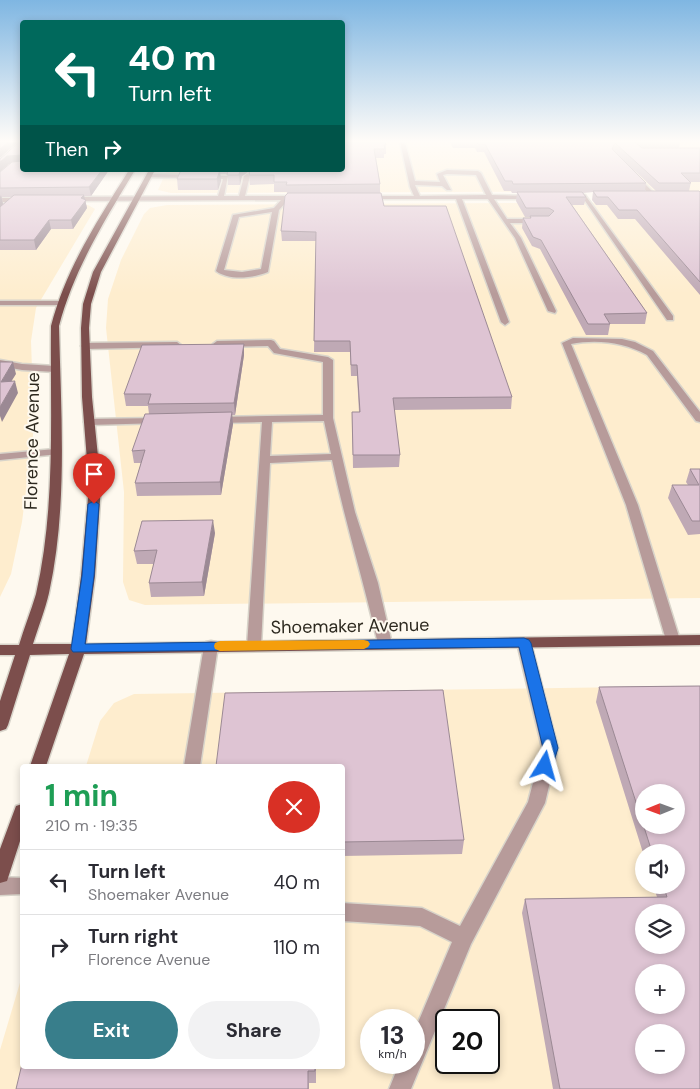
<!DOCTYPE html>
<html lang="en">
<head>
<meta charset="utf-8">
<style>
	:root { --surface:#fff; --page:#f2f2f3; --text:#2b2b33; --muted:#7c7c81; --line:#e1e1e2; --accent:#387e8b }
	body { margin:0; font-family:"DM Sans",sans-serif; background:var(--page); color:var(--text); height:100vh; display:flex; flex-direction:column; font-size:19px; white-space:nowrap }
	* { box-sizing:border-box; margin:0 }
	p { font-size:16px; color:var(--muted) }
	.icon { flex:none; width:28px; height:28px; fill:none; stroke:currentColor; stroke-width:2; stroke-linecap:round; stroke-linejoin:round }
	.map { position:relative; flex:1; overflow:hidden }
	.details { position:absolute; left:20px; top:764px; width:325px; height:305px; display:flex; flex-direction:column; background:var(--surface); border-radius:5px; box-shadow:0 2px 8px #0003 }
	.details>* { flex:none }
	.top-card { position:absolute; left:20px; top:20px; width:325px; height:152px; border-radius:5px; box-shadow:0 2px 8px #0003; background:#00695c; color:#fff; overflow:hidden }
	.needle { width:32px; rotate:269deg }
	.fabs { position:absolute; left:635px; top:784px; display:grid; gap:10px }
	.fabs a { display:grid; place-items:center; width:50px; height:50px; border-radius:50%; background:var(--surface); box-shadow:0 2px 8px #0003; font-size:25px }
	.speed { position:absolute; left:360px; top:1009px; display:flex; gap:10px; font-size:25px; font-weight:700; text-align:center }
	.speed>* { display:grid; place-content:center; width:65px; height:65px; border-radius:50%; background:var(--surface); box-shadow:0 2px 8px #0003; line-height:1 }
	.speed small { font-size:12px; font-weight:400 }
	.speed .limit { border:2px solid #111; border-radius:8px; background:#fff; color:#111 }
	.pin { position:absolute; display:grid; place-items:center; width:42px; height:42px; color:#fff; margin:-51px -21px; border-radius:50% 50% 50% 0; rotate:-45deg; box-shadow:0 0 5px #0007 }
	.pin .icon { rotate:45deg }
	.me { position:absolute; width:55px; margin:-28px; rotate:8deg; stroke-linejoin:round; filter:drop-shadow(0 0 4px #0008) }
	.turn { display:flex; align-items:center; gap:18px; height:105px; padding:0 25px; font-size:22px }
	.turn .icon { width:65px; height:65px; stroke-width:2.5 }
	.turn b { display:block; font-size:35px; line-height:42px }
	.then { display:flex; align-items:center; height:48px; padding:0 25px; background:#0003; gap:10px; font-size:19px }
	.round { display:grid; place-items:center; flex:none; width:52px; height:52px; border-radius:26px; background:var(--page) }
	.summary { display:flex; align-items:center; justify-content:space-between; height:85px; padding:0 25px }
	h1 { font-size:30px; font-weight:700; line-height:38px; color:#1e9e55 }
	.button { display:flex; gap:10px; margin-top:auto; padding:10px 25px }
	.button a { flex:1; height:58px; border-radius:30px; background:var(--accent); color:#fff; font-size:20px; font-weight:700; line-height:58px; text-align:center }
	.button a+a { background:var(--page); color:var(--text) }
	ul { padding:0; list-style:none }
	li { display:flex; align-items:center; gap:15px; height:65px; padding:0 25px; border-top:1px solid var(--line) }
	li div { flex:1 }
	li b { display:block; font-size:19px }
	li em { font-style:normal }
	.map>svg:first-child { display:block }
	.built { fill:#feedce; fill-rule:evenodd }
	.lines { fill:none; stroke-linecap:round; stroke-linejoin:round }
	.minor-casing { stroke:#d8d4ca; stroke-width:3 }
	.major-casing { stroke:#d8d4ca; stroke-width:3 }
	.minor { fill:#b79b9a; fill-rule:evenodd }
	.major { fill:#7c4e4c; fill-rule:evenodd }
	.wall { fill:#bfa9b5; fill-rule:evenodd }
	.shaded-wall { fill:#9b8994 }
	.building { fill:#dec4d3; stroke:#9b8994; fill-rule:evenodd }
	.route { fill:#1a73e8; stroke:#114b97 }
	.slow { fill:#f59e0b }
	.labels { text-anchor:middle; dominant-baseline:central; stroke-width:4; stroke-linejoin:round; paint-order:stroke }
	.street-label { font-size:18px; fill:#2d291f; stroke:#fef9ef }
</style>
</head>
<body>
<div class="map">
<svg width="700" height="1089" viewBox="0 0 700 1089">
	<rect width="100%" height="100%" fill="#fef9ef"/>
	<path class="built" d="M343,142H700V191L171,193L158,190L167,170H342Z
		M700,202V598L145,605L129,600L123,582L124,492L106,328L108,299L121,260L144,214L150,208L167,205Z
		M88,205L95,209L36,308L31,341L34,427L22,522L11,574L0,597V206Z
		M700,686V1089H0V1050L22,976V1066H342V766H86L100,721L114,703L134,694ZM644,792H676V825H644ZM644,852H676V885H644ZM644,912H676V945H644ZM644,972H676V1005H644ZM371,1020H414V1062H371ZM446,1020H489V1062H446ZM644,1032H676V1065H644Z"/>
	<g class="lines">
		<g class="minor-casing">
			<path id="minor" d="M400,142H405L415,181L440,182L437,174L447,170L478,171L481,173L492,195L534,196L532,199H494L507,219H540L543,221L540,223H510L521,238L556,311L555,313L548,311L515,238L488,199H462L509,322L505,325L501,322L456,199H363L365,196H414L410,187ZM447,174L476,175L486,195L420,196L415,185L442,186L447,190H451L443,175Z
				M148,174L228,176L224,196H239L244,176L247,174L250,176L245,196H302L305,198L302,200H288L279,210L268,272C254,278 229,281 216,271L233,215L274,208L281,200L67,201L64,199L67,197L218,196L223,179L146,177ZM272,212L261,269L242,272L224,270L239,217Z
				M631,174H635L656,195V197H652L631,176Z
				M581,195H585L673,316V320H667Z
				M0,198H25L28,200L25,202H0Z
				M0,301H60L64,303L60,305H0Z
				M573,338L622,339L635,342L653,351L700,412V422L696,421L647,355C624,342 596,339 571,344L638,505L680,640L678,644H668L666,640L626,505L562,343Z
				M271,340L274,341L280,349L328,357L333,360V418L355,512L378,583L392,644L390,648H380L378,644C364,582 345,522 332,460L270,463L261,646L259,650H249L247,646L262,422L217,423L212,420L217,417L323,415V362L274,353L268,346L217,347L213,344L217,341ZM324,421L331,454L270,456L272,422Z
				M177,342L181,345L180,347L85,349L81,346L85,343Z
				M0,360L22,364L55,366L60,369L55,372L22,370L0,366Z
				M159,418L163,419L164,421L163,423L89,425L84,422L89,419Z
				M55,449L59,450L60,452L59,454L0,460V454Z
				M524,638L529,639L531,643L558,748L545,803L471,944L411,1089H389L400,1062H414V1032L452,942L420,926L342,921V903L422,908L460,926L528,802L542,748L517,643L519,639Z
				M211,641L216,642L218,646L200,766H184L204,646L206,642Z
				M0,877L22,878V894L0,895Z"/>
		</g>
		<g class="major-casing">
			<path id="major" d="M129,170H135C105,220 74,269 59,326C61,415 68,506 49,593C45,610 38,628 33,644H72L81,576L89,486L82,397L81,328L83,304L93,272L149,170H155L101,272L91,304L89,328L92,397L101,486L95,576L86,644L700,635V645L84,654L46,766H30L69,654L30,655L8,725L6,729L0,731V701L15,655H0V645H19C24,628 31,611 36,594C56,506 50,415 51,326C66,268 98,220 129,170Z
				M22,804V835L7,881L0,883V849L16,806Z"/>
		</g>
		<use href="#minor" class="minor"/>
		<use href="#major" class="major"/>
	</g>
	<path class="wall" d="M342,142L386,145V154H384V158H376L380,184V193L384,206L512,397L511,409L394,410L400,455L399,467L353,468L352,412H359L357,376H351L350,352H314L316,241H282L281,231L287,192H274V184L250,185L249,174L248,172L242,176L240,185H228V174H220L221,181L218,190H178L177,179L181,170H342Z
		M450,142H680L679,148H700V182H691L689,191L700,192V295L635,219H618L607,205H596L592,200L593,192L583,193L586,197L584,205H572L647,313L645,324H610L608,335H586L540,249L532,246L522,228L523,218H530V217H525L516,201L517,193H512L511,191H504L484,152H477L475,148H453ZM633,169L656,191H645L646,183Z
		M0,159L109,170L91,196H84L87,208L73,229H51L36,250H0V172L10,164ZM2,197H12L3,204Z
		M244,344V355L235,415H232L233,424L221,495L137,496L135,483L141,463H134L132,451L149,414L148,406H126L124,394Z
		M690,469H700V534L688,535L668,498L672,485H688L686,482Z
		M215,533L204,596L151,597L149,583L154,564H137L134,551Z
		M700,686V1089H553L522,913L525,899L657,897L653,885H676V852H644V856L596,702L599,687Z
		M342,766L464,840L462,854L342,856Z
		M316,1066V1083H309V1089H16Z"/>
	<path class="shaded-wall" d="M8,142H18L0,158V149Z
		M22,155V163L9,164L0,172V162L7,156Z
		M102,170H109L91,196L89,187Z
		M220,170L221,181L218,190L217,179Z
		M240,170H248V172L242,176L240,185L239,175Z
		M1,195L3,204L0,208V197Z
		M84,195L87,208L73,229L71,220L81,198Z
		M49,220L51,229L36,250L34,240Z
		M244,344V355L235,415L234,403Z
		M13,362L16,374L4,393L1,382Z
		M15,381L18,393L2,422L0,416V407Z
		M232,412L233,424L221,495L220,482Z
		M213,520L215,533L204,596L202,582Z"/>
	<path class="building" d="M0,142H8L0,149Z
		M19,142H22V170H102L89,187L0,188V172L12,162L22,161V155L7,156L0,162V159Z
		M342,142H385L386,145H384L385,149H374L380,184L286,185L287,182H274V175H249L250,170H342Z
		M476,142H635L642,148H700V173H681L691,183H659L615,143L612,149L646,183L513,184L512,181H505L485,144H478Z
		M181,170H220L217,179H177Z
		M228,170H240L239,175H227Z
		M593,191H699L700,192V282L637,210H619L608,197H597Z
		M517,192H582L586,197H566L647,313L604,314L610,324H588L541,240L533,237L523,218H531L530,216H549L554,211L549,208H526Z
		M288,193H381L384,206H446L512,397L393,398L400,455H353L352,412H360L357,365H351L350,341H314L316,232L281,231L285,196Z
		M14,195H84L81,198L86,200L71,220H49L34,240H0V207Z
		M244,344L234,403L148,404L151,394H124L142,345Z
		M0,362H13L1,382L15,381L0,407Z
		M232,412L220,482L135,483L145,450L132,451L145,414Z
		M690,469H700V521H692L672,485H699Z
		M213,520L202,582L149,583L157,550L134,551L142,521Z
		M700,686V1089H560L525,899L667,897L663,885H676V852H652L599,687ZM644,792H676V825H644ZM644,912H676V945H644ZM644,972H676V1005H644ZM644,1032H676V1065H644Z
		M443,690L464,840L342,842V766H216L225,693Z
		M22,1064V1066H315V1071H308V1089H16Z"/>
	<linearGradient id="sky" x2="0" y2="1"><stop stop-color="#7fb6e2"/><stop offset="0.48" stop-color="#fffcf8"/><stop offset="1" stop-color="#fffcf8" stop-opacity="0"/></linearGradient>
	<rect width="700" height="294" fill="url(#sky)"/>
	<path class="route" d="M94,501L99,504L94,576L85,644L524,638L529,640L531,643L558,748L551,771L545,773L540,771L538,766L543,748L519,647L73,652L71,649L82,576L88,504Z"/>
	<path class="slow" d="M364,640L368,641L370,644L368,647L364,649L220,651L215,649L214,646L215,643L220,641Z"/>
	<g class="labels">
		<g class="street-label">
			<text transform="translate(32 441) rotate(-89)">Florence Avenue</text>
			<text transform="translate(350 626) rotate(-1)">Shoemaker Avenue</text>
		</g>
	</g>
</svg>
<div class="fabs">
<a><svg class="needle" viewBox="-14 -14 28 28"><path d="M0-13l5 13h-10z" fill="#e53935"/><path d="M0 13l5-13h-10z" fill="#7c7c81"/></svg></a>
<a><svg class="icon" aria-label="sound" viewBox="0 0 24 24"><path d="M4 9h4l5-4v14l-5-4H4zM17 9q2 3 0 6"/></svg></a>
<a><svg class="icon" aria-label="layers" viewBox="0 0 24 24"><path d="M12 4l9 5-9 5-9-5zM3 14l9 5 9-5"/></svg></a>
<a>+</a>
<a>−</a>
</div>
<div class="speed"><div>13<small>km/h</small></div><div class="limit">20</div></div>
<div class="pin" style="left:94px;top:504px;background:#d93025"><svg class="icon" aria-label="arrive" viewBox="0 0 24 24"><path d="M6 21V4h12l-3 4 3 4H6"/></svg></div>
<svg class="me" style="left:545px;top:766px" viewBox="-20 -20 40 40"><path d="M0-17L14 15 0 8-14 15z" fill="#1a73e8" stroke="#fff" stroke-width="4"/></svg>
<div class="top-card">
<div class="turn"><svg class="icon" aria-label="left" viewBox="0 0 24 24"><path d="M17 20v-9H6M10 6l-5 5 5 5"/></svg><div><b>40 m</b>Turn left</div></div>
<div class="then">Then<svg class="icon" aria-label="right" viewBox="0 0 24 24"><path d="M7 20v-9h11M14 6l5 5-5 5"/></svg></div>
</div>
<section class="details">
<div class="summary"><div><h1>1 min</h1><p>210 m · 19:35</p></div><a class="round" style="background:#d93025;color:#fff"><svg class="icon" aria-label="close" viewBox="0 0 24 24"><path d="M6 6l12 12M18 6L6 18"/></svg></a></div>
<ul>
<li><svg class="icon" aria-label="left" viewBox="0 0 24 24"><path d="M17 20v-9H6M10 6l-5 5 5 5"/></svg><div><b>Turn left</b><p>Shoemaker Avenue</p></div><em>40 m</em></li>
<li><svg class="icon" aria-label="right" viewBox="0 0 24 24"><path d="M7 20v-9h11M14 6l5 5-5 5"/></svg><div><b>Turn right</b><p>Florence Avenue</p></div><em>110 m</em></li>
</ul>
<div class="button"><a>Exit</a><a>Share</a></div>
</section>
</div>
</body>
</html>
